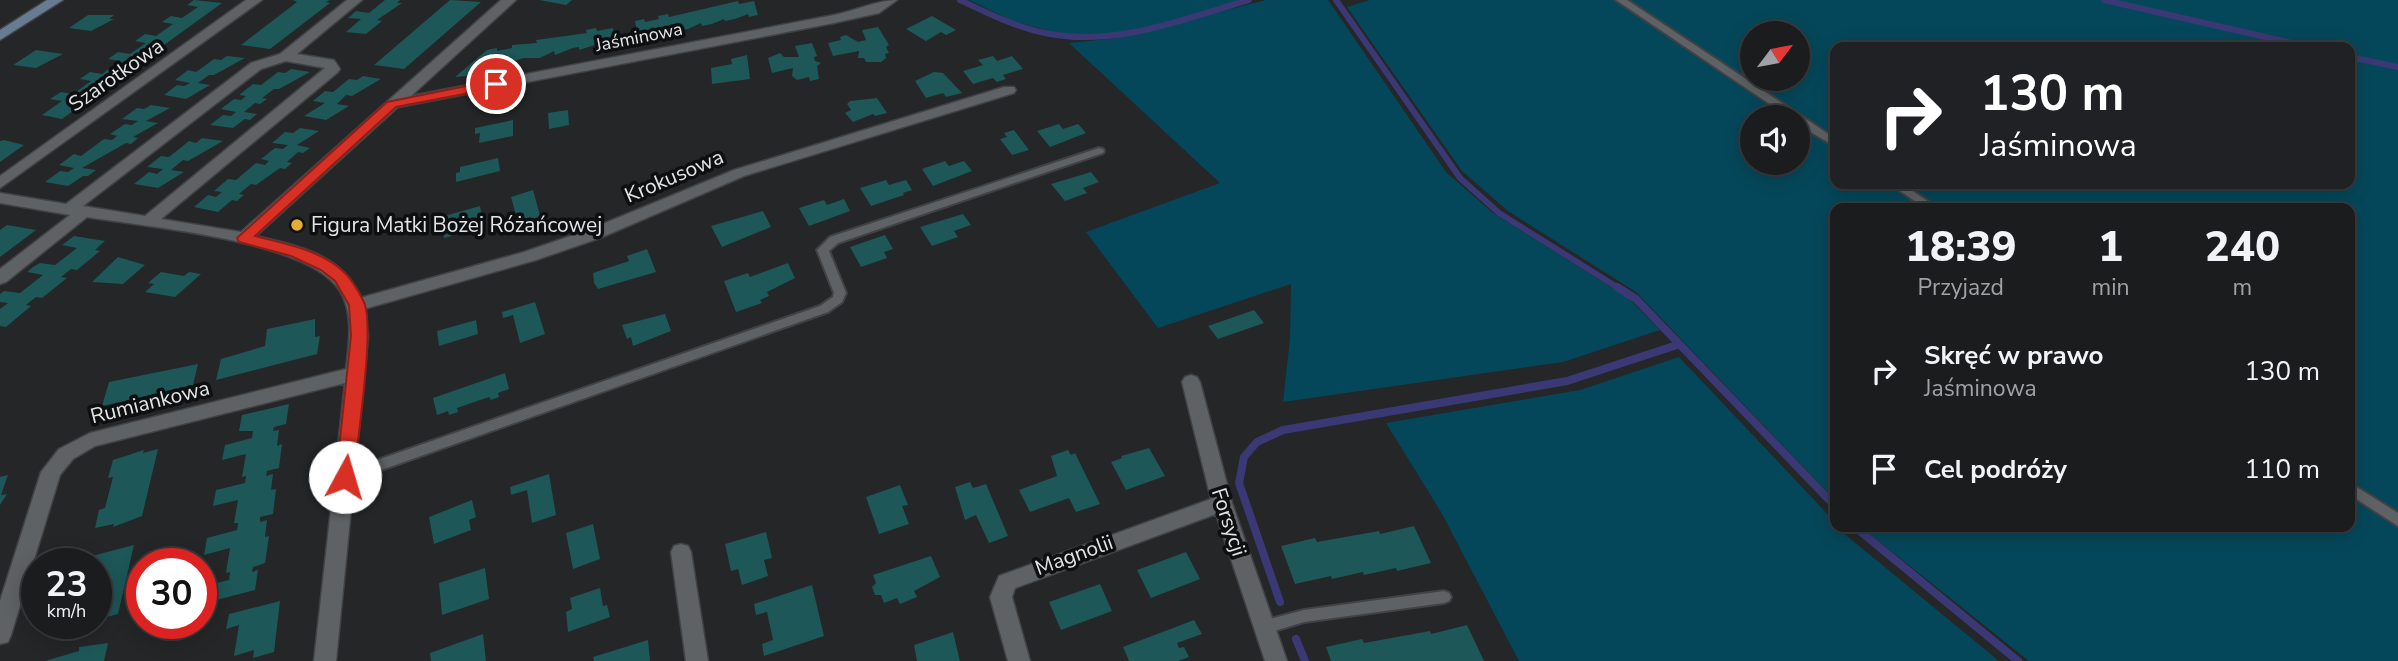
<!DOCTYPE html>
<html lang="pl">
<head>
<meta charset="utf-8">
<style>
	:root { --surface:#1b1c1e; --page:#242527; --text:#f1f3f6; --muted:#a0a1a4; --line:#393a3c }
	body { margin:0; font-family:"Nunito Sans",sans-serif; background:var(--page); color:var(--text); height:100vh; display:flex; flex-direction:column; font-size:26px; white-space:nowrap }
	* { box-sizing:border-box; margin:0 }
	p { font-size:23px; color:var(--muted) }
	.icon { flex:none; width:38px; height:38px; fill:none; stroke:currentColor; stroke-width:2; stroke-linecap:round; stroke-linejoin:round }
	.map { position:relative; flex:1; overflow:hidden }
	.details { position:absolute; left:1830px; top:203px; width:525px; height:329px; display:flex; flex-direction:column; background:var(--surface); border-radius:14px; box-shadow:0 4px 18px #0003,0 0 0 2px var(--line) }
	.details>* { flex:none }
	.top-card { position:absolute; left:1830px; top:42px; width:525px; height:147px; border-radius:14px; box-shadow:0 4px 18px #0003,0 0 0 2px var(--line); background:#202124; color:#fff; overflow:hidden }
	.needle { width:46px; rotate:58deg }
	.fabs { position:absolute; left:1740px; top:21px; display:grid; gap:14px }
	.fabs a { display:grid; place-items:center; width:70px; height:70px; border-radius:50%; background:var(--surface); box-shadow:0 4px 18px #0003,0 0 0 2px var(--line); font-size:35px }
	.speed { position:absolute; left:21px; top:548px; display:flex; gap:14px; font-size:35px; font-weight:700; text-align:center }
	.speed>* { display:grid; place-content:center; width:91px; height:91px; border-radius:50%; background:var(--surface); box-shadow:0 4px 18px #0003,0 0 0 2px var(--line); line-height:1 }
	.speed small { font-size:18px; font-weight:400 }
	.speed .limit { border:10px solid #d22; background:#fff; color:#111 }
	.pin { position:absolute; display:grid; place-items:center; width:60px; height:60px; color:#fff; margin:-30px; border:4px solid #fff; border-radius:50%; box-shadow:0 2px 7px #0007 }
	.me { position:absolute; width:77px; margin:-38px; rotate:6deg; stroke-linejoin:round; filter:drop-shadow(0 0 5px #0008) }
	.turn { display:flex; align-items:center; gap:24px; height:147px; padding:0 35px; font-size:32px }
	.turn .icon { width:91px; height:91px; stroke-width:2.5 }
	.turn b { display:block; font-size:49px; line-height:60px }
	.eta { display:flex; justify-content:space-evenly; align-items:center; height:119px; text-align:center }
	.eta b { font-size:42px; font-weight:800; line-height:49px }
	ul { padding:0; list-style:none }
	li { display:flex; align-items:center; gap:21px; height:98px; padding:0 35px }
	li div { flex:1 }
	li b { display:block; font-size:26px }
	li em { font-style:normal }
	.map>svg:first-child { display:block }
	.green { fill:#05475a; fill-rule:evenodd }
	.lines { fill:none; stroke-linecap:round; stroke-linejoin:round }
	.stream-far1 { stroke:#3b3975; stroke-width:6 }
	.stream { stroke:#3b3975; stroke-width:8 }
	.building { fill:#1d5758 }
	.lane-casing { stroke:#404244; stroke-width:4 }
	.street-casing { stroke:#404244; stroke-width:3 }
	.secondary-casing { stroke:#404244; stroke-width:3 }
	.lane { fill:#5f6264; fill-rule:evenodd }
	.street { fill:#5f6264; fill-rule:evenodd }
	.secondary { fill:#677b92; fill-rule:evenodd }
	.route { fill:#d93025; stroke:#8d1f18; stroke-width:2 }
	.poi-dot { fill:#e4ae35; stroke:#0e0f10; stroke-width:2.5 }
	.labels { text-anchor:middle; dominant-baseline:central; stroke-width:7; stroke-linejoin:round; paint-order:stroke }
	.far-street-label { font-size:18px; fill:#e2e4e5; stroke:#0e0f10 }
	.street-label { font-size:21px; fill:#e2e4e5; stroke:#0e0f10 }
	.poi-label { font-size:21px; fill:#e2e4e5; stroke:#0e0f10; text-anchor:start }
</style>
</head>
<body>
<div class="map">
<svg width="2398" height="661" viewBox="0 0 2398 661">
	<rect width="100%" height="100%" fill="#242628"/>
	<path class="green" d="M969,0H1248L1119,38L1266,0H1328L1446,172L1493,213L1627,297L1660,330L1563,362L1283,402L1290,339L1291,284L1158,328L1086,232L1220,183L1069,43L1118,38L1061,34L1013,21Z
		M1370,0H2398V661H2029L1861,527H2350V208H1836V501L1636,292L1508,211L1462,171L1347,7ZM1752,33H1797V79H1752ZM1836,47H2350V184H1836ZM1752,117H1797V163H1752Z
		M1679,357L1836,523V527L1999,661H1519L1441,512L1386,423L1580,390Z"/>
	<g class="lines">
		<path class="stream-far1" d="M960,0C987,13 1015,27 1045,33C1114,48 1183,19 1249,0
			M1336,0L1460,178L1499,213L1620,289
			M2104,0L2309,47
			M2350,57L2398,67"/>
		<path class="stream" d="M1617,287L1636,299L1836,507
			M1855,527L2018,661
			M1280,602L1239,483L1244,457L1257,442L1283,430L1567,381L1677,345
			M1296,639L1305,661"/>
	</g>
	<path class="building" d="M194,0L222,3L62,119L42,115L62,101L50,99L61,92L73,94L91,81L80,79L90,72L102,74L119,61L108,59L118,52L130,54L146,43L135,41L145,34L156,36L173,24L162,22L171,16L182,18L198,7L187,5Z
		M293,0H330L326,2L330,3L270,49L241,45L297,2Z
		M385,0H400L397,3H402L377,20L382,21L366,34L346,32L361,19L348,18L356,11L369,13Z
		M450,0L481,2L404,69L374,65Z
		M539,0H572L566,5Z
		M738,1L739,4L754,1L758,15L749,17L748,14L735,19L725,21L724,19L712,24L702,26L701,23L688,29L677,31V28L671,29V32L638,37L635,21L644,19L645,22L659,19L658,16L668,14L669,17Z
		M88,15H114L109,19H114L91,31L69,28Z
		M932,16L956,30L946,35L941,32L926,41L906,29Z
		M878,27L889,45L886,47L889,53L885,54L886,58L881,62H866L864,58H858L859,51L833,56L828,43L841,40L840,37L846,35L858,42L866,40L862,30Z
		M596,28L597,31L613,28L615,43L604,45V42L579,50V47L573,48L555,55L554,51L540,58H523L504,65V62L498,63L488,66V74L455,77L487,50L497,48V51L512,48V45L537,43L536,40L587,33L586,30Z
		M812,43L817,56L814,57L815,61L821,63L817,66L819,79L810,81L809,77L797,80L792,76L793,68L772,73L768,58L780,53L784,57H799L795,46Z
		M36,50L63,54L36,68L13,65Z
		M747,55L750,79L712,84L711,68L732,64L731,59Z
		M227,56L245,58L214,75H209L198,83L210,85L186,99L164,95L177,85L184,86L190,83L175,80L188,70L196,72L214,59L221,60Z
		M993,56L997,61L1012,56L1023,69L1003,75L1006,79L997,82L993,78L973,84L963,71L983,65L978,60Z
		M291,69L310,72L279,89H274L262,98L267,99L260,104L255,103L244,112L257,114L250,120L245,119L233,128L210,125L223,115L231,116L236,112L221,109L234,99L241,100L246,96L239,95L253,84L261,85L278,72L285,73Z
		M934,72L943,73L962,93L946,97L943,93L926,98L915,81Z
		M363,76L381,79L352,96L346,95L337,104L349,106L326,120L304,116L325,103L313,101L325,91L333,92L349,79L357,80Z
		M877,98L887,113L875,116L873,114L853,122L845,113L851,110L847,104L850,101Z
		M151,105L170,108L146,121L158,123L133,137L138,138L131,144L126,143L82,168L96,170L88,176H83L68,186L45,182L60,171L68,172L74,168L59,165L74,154L81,156L104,139L112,140L117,136L110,134L125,124L132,125L138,121L122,119L137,108L144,109Z
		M568,110L569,125L549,129L548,113Z
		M513,120V136L479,143L480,133L475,134V128Z
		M1059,124L1063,129L1078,124L1086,133L1050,147L1037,131Z
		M300,128L319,131L297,145L310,148L303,153L298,152L287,162L292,163L285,169L280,168L256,185L251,184L239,194L244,195L237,201L232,200L218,212L194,207L208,195L216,197L222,192L214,191L228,179L236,180L256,163L265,165L269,161L261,159L275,148L283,149L288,145L272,143L285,132L293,133Z
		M1014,130L1029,150L1012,155L1000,139L1007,137L1004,133Z
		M202,138L223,141L188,161L183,160L171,170L184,172L158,188L134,184L149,172L157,174L163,169L147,167L161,156L169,157L189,141L196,143Z
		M4,140L24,145L0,162V141Z
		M498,158L500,171L456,182V173L460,172V167Z
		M945,161L949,166L964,161L972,171L933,186L922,169Z
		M1091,172L1099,182L1083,188L1087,193L1065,201L1051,184Z
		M886,180L889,185L906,180L912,190L903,193L904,195L871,206L860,188Z
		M533,190L541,219L519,226L511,197Z
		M844,199L850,211L809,226L799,208L824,200L827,205Z
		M480,206L483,221L475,223L476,230L444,238L441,217Z
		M763,211L771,227L722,247L711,226Z
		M963,214L971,225L954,231L958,237L932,246L920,227Z
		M7,225L36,230L0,257V230Z
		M885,235L893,249L884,252L887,258L861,267L850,247Z
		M74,236L105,241L95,250L100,251L77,270L71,269L61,277L67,278L42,298L36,297L26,305L31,306L6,327L0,326V309L8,303L0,302V294L4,291L20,293L43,275L27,272L33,267L40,263L55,265L77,248L62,245Z
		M647,249L656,272L598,289L594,283L593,273L629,261L627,256Z
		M118,257L145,265L123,284L92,282Z
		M788,263L795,278L767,292L769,296L760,300L762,303L736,312L724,281L748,273L750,277Z
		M161,272L184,276L189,272L201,274L175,297L145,292L154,284L148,283Z
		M535,302L545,334L520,343L513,315L503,318L502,312Z
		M1254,310L1264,323L1218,339L1208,326Z
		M665,314L671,331L633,346L631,337L627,339L622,325Z
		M315,319V337L320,336L317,354L216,380L221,359L265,346L267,329Z
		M476,320L478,334L439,346L437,331Z
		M198,364L193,385L102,406L109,382Z
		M505,373L509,389L498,393L499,397L491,400L489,397L457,408L458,412L449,415L448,411L437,415L433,398Z
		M289,404L286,424L274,427L273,431L279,430L277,446L282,444L279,468L267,471L266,476L273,474L271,490L276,489L273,514L260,517V522L267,520L265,537L269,536L265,563L253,567L252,572L258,570L255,590L201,604V587L229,580L230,572L226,573L230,548L204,555L207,538L237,530L238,523H234L238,500L213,506L216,490L245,483L246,476L242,477L246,454L222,460L225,445L252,438L253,431H239L242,415Z
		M1149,448L1165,476L1126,490L1111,462L1122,458L1121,456Z
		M158,449L142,516L113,527L114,524L95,528L99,510L105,508L113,477L108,478L113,460L144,450L143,453Z
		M1068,450L1071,455L1075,453L1100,504L1076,512L1069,498L1030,512L1019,490L1057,476L1051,456Z
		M549,474L556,515L532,523L527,490L511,495L510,487Z
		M8,475L1,495L7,494L0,505V477Z
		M970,482L973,488L986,484L1008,536L989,543L976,515L965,520L955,487Z
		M900,485L908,505L902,506L909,524L879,534L866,497Z
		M472,500L476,517L469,520L471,530L434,544L429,517Z
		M593,524L600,559L573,569L566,533Z
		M1414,526L1431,563L1397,571L1396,568L1364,575L1363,572L1332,579L1331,576L1295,584L1281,546L1315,538L1317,542L1379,531L1380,534Z
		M766,532L772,558L764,560L768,576L742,585L738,569L731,571L725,544Z
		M134,545L118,614L96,620V564H86L88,557Z
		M1186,552L1200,579L1151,598L1137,570Z
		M931,556L940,577L914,591L917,597L900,604L897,598L884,603L881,595H875L872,587L876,583L873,575Z
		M485,568L489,599L442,615L439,583Z
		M1100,584L1112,611L1061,630L1049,602Z
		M812,585L824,636L764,656L762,644L773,640L767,612L756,615L754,604Z
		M600,588L603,606L607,605L610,617L568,632L566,612L572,609L570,598Z
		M280,601L274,652L253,658L254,650L234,656L239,625L226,629L229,614Z
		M1194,620L1202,634L1177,643L1179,648L1184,647L1189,657L1178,661H1129L1123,647Z
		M1467,625L1484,661H1331L1326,647L1362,639L1364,643L1430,631L1431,634Z
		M953,632L960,661H917L914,645Z
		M483,634L486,661H431L430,653Z
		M648,640L650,661H594L593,657Z
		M108,643L104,661H45L79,651V647Z"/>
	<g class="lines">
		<g class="lane-casing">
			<path id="lane" d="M1616,0H1627L1836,139V147L1797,124V117H1789Z
				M1099,148L1103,149L1104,151L1103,153L838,243L829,251L846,293L842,302L828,312L350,481L345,482L340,481L338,477L340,473L820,306L833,297L834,293L817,250L830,237Z
				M1890,184H1902L1938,208H1925Z
				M2350,483L2398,513V526L2350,495Z
				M1444,591L1449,593L1451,597L1449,601L1444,603L1304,622L1264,634L1259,632L1256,627L1259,622L1304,610Z"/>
		</g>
		<g class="street-casing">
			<path id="street" d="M246,0H262L0,188V176Z
				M347,0H362L297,54L334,60L340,69L338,72L161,219L241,232L501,0H516L411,96L834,15C854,11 878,0 897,0L879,13L834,23L398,107L256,236C296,245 345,255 360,298L524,252L588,230L734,170L1004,87H1014L1016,90L1014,93L744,176L600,238L536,260L364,309L368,336L336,661H314L345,383L95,446L73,459L60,475L11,635L8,642L0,644V601L41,472L59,449L90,433L346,369C349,344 354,314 340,291C309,240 146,227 87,217L6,282L0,284V269L70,215L0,203V193L66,204L251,63L280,54ZM286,61L325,68L145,216L83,206L261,69Z
				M1191,375L1197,377L1200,382L1232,503L1287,661H1265L1216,514L1015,588L1012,597L1030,661H1008L990,597L999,576L1211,499L1182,382L1185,377Z
				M681,544L688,546L691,552L708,661H686L671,552L674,546Z"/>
		</g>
		<g class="secondary-casing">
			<path id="secondary" d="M47,0H63L0,40V30Z"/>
		</g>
		<use href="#lane" class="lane"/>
		<use href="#street" class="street"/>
		<use href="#secondary" class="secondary"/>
	</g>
	<path class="route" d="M496,80L501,82V87L396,107L255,236C285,244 322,250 345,273C351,279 362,296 365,305C374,335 357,441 354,477L345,484L339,482L336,477L351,336L349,305L335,281L321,270L291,256L239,242L237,238L387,102Z"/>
	<circle class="poi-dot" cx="297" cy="225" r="7"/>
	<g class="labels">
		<g class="far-street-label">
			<text transform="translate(639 37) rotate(-11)">Jaśminowa</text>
		</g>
		<g class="street-label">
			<text transform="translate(116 75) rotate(-35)">Szarotkowa</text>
			<text transform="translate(674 176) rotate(-23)">Krokusowa</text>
			<text transform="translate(150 402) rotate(-14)">Rumiankowa</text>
			<text transform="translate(1229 522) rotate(72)">Forsycji</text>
			<text transform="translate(1074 555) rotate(-20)">Magnolii</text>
		</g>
		<g class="poi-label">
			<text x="311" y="225">Figura Matki Bożej Różańcowej</text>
		</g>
	</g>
</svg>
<div class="fabs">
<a><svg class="needle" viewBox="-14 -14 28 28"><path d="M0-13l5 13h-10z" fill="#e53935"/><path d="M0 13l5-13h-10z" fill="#a0a1a4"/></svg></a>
<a><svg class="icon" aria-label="sound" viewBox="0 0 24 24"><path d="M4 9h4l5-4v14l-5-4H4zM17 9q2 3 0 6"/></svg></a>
</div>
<div class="speed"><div>23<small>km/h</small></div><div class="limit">30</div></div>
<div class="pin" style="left:496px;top:84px;background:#d93025"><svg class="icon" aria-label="arrive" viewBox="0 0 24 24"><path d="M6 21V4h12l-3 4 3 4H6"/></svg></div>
<svg class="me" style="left:345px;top:477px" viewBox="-20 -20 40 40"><circle r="19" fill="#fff"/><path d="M0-13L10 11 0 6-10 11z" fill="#d93025"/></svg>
<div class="top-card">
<div class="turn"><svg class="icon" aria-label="right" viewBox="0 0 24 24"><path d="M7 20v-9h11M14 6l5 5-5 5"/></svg><div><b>130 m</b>Jaśminowa</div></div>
</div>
<section class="details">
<div class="eta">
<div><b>18:39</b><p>Przyjazd</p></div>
<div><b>1</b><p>min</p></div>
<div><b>240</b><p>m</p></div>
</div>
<ul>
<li><svg class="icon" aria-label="right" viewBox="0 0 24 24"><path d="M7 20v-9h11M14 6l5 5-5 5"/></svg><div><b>Skręć w prawo</b><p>Jaśminowa</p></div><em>130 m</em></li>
<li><svg class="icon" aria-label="arrive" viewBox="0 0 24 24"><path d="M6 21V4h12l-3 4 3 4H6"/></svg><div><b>Cel podróży</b></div><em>110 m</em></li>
</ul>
</section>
</div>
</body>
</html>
